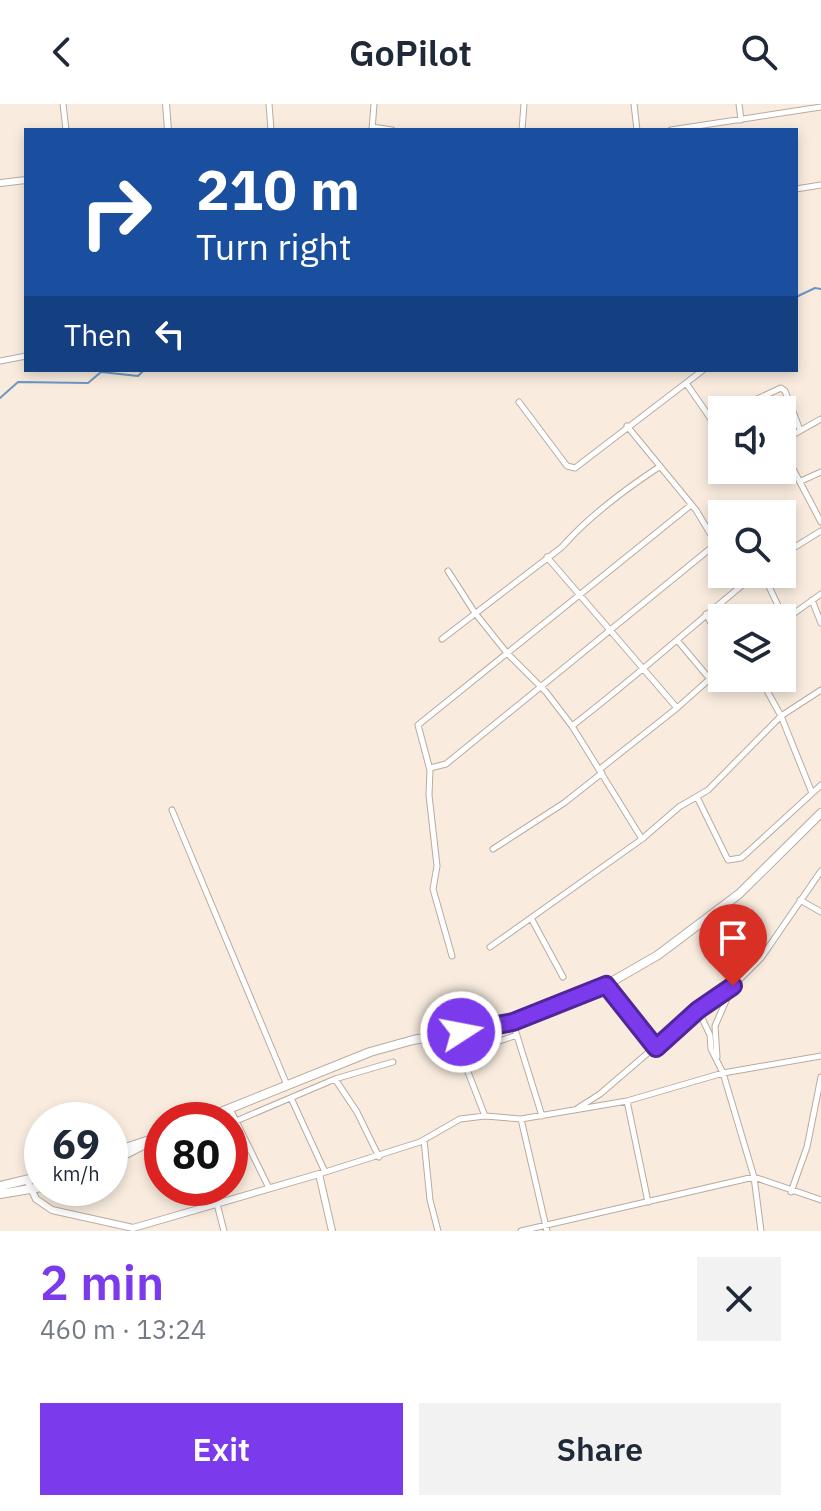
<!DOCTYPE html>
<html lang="en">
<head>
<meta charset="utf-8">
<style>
	:root { --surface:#fff; --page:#f2f2f3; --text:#1f2937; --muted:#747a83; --accent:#7c3aed }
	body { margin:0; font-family:"IBM Plex Sans",sans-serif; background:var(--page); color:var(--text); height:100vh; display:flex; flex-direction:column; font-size:30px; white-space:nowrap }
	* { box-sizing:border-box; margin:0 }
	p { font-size:26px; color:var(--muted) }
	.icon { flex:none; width:44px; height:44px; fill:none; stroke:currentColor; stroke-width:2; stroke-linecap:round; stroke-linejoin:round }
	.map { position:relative; height:1127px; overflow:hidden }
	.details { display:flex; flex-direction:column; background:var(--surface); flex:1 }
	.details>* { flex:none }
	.guide { position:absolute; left:24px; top:24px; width:774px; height:244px; border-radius:0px; box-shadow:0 4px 12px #0003; background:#1a4fa0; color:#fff; overflow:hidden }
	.buttons { position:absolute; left:708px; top:292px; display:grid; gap:16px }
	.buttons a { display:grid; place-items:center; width:88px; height:88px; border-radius:0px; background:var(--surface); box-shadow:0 4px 12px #0003; font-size:40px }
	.speed { position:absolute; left:24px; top:998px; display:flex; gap:16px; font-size:40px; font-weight:700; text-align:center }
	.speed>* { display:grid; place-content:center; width:104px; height:104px; border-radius:50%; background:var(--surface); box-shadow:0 4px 12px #0003; line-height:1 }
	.speed small { font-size:20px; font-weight:400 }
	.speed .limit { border:12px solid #d22; background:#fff; color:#111 }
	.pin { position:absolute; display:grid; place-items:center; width:68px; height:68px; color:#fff; margin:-82px -34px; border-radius:50% 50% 50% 0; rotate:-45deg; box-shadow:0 0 8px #0007 }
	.pin .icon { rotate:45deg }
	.me { position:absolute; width:88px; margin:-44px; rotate:79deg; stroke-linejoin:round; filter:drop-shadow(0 0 6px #0008) }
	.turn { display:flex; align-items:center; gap:28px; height:168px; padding:0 40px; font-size:36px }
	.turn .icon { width:104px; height:104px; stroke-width:2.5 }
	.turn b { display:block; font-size:56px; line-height:68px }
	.then { display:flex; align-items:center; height:76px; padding:0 40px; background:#0003; gap:16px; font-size:30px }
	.round { display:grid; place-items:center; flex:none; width:84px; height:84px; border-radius:0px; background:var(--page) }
	.head { display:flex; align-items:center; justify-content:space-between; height:136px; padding:0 40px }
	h1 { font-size:48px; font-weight:600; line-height:60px; color:var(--accent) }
	.cta { display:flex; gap:16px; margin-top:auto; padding:16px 40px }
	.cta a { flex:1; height:92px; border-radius:0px; background:var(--accent); color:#fff; font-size:32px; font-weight:600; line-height:92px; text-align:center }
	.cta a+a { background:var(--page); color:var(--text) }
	header { display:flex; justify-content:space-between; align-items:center; height:104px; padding:0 40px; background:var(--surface); font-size:36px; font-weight:600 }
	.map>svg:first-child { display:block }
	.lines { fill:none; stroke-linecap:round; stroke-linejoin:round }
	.stream { stroke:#6d97c3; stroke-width:2 }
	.minor-casing { stroke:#b8ab9f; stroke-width:7 }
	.tertiary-casing { stroke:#b8ab9f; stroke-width:8 }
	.trunk-casing { stroke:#b8ab9f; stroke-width:10 }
	.minor { stroke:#fff; stroke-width:5 }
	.tertiary { stroke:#fff; stroke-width:6 }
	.trunk { stroke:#fff; stroke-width:8 }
	.route-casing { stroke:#51269a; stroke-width:20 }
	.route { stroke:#7c3aed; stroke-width:14 }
</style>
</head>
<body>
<header><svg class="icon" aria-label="back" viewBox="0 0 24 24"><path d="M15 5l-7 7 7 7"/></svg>GoPilot<svg class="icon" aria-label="search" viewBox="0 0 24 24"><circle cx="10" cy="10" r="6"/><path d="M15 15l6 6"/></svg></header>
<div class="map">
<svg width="821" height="1127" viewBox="0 0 821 1127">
	<rect width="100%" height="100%" fill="#f9ecdf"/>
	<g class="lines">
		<path class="stream" d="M796,193L815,184L821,185
			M0,294L18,278L88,279L101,268L138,272L144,266"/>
		<g class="minor-casing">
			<path id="minor" d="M63,0L66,26
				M269,0L271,26
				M634,0L637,26
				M739,0L741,16
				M372,23L392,26
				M372,26L374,0
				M522,26L524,0
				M671,26L821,3
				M796,85L821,81
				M0,257L26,252
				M686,279L722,331
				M519,298L567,362L575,364L703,266
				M733,306L781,284L785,287L800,326
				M714,317L722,312
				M627,322L696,406L714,436L717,439L722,436
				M782,337L821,315
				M782,344L821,418
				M801,377L821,368
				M782,451L821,427
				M547,453L677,604
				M448,467L475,509L507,549L546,588L572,622L642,735
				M763,470L785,516
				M812,496L821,519
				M706,510L722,539
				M782,518L821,490
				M442,535L562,443C589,412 624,386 659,363
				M677,536L709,574
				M760,574L781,612L812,689
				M572,622C635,574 694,520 756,470
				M430,664L446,660L717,439
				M600,665L677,604L722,564
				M697,693L728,756L741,754L748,748L821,681
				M172,706L287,981
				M493,745L564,699L602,669
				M800,796L821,808
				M722,804L761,854
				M531,814L563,873
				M490,843L642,735L679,703L708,686L781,612L821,586
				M452,852L433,785L437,762L429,691L430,666L418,621L691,401
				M606,881L656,944
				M698,906L710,931L711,945L723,969L754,1073L761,1127
				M513,919L542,1012
				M717,953L715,922L732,883
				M335,975L357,1008L379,1053
				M291,994L325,1068
				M627,997L648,1098
				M578,1004L600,990L698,906L733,882L761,854L821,767
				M230,1005L236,1017L335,975L393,958
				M485,1012L461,950L517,931
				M521,1015L547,1127
				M236,1017L269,1084
				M424,1036L430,1096L438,1127
				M319,1070L420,1038L460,1015L485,1012L521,1015L627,997L723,969L821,952
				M791,1088L807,1043L821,973
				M217,1100L224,1127
				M521,1127L754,1073L821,1096"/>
		</g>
		<g class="tertiary-casing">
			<path id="tertiary" d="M166,0L168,26
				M0,79L26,76
				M27,1076L36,1095L52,1106L133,1124L319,1070L332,1127"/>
		</g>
		<g class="trunk-casing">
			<path id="trunk" d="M201,1016L370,948L413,936L513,918L606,881L658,851L739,790L821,709
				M110,1049L162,1032
				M110,1058L153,1036
				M0,1082L42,1072
				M0,1090L42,1083"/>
		</g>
		<use href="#minor" class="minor"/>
		<use href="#tertiary" class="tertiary"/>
		<use href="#trunk" class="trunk"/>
	</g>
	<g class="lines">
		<g class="route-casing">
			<path id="route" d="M461,928L513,918L606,881L656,944L698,906L733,882"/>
		</g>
		<use href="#route" class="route"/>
	</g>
</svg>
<div class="buttons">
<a><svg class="icon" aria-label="sound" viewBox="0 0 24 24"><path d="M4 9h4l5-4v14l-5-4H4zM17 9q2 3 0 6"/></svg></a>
<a><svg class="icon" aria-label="search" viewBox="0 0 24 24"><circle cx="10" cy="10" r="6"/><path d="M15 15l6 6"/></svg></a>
<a><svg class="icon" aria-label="layers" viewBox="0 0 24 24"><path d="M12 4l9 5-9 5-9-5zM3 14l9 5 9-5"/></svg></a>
</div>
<div class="speed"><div>69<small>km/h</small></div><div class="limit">80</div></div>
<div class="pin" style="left:733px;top:882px;background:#d93025"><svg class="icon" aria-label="arrive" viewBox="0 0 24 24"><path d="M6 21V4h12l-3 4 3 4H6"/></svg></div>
<svg class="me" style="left:461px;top:928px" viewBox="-20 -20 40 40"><circle r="17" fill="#7c3aed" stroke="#fff" stroke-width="3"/><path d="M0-11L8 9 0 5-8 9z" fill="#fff"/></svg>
<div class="guide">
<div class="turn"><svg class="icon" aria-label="right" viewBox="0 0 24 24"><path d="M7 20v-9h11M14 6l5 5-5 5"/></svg><div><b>210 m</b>Turn right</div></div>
<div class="then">Then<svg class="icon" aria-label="left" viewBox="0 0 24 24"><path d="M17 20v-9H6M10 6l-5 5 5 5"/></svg></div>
</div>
</div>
<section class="details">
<div class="head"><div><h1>2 min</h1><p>460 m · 13:24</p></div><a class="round"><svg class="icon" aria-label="close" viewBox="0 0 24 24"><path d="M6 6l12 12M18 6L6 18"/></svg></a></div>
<div class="cta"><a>Exit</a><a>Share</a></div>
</section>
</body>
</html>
